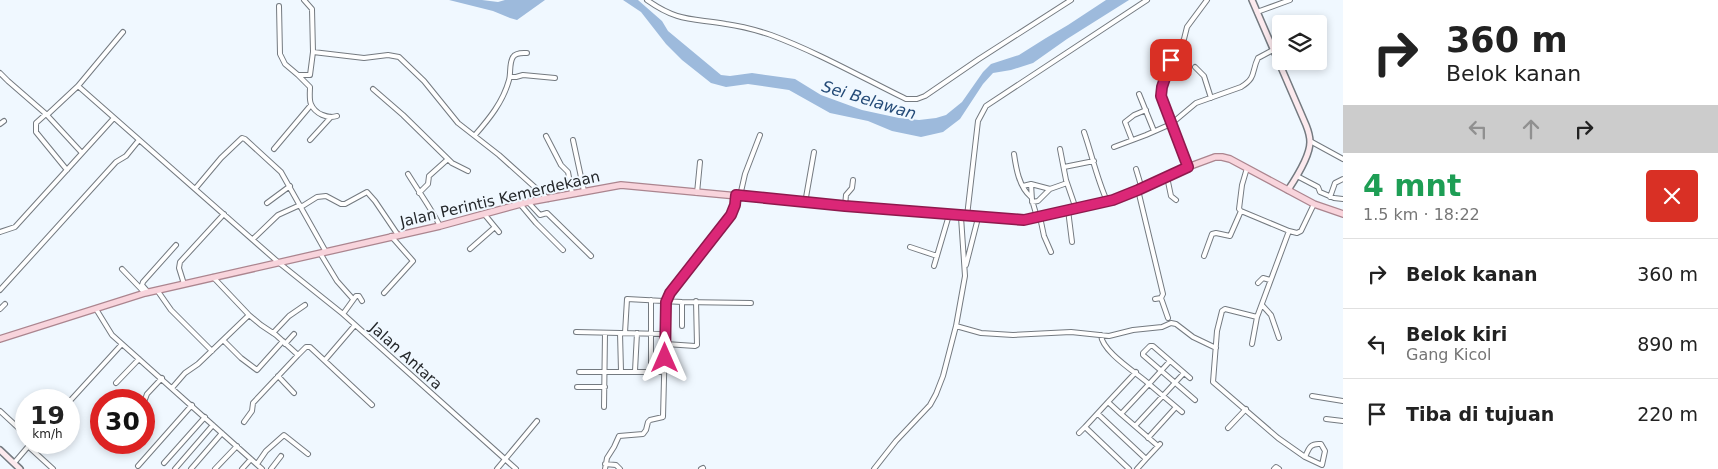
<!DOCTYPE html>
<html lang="id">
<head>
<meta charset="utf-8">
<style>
	:root { --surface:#fff; --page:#f6f6f6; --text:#222; --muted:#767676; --line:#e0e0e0 }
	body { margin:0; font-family:"DejaVu Sans",sans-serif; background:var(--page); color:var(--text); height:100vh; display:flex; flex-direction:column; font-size:19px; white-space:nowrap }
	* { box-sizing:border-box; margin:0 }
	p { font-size:16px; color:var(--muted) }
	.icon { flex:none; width:28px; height:28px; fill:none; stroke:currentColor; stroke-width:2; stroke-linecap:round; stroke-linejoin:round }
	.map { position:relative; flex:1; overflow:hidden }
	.details { display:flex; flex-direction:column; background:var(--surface); width:375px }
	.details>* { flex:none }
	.banner { background:#fff; color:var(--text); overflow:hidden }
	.controls { position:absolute; left:1272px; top:15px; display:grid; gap:10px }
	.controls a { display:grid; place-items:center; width:55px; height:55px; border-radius:5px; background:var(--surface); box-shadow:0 2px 8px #0003; font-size:25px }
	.speed { position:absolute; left:15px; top:389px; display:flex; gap:10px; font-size:25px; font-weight:700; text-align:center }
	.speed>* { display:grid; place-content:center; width:65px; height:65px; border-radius:50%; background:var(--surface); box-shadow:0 2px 8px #0003; line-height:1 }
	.speed small { font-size:12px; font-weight:400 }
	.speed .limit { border:8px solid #d22; background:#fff; color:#111 }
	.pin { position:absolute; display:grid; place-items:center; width:42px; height:42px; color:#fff; margin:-21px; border-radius:10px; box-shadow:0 2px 8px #0006 }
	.me { position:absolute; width:55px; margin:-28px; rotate:0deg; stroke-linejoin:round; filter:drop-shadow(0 0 4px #0008) }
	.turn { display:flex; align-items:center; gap:18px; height:105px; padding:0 20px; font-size:22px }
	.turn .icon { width:65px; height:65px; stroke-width:2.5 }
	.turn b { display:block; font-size:35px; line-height:42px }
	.lanes { display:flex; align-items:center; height:48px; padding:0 20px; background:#0003; justify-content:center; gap:25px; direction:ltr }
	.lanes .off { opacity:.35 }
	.round { display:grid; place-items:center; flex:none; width:52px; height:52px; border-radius:5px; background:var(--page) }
	.overview { display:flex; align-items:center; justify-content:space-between; height:85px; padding:0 20px }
	h1 { font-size:30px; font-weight:700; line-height:38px; color:#1e9e55 }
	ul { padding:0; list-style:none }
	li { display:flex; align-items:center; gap:15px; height:70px; padding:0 20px; border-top:1px solid var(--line) }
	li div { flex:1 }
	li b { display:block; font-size:19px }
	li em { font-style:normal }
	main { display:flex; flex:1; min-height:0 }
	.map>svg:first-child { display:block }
	.water { fill:#9dbadc }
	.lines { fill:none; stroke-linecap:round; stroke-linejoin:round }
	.street-casing { stroke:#747a80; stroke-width:6 }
	.secondary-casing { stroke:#747a80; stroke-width:8 }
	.primary-casing { stroke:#ab858f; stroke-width:8 }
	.street { stroke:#fff; stroke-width:4 }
	.secondary { stroke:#fceaee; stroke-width:5 }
	.primary { stroke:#f8d4dc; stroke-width:5.5 }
	.route-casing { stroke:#8e194d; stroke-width:12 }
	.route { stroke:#db2777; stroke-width:9 }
	.labels { text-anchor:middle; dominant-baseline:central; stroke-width:4; stroke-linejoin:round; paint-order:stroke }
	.street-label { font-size:15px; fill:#24272a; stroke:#f0f8ff }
	.water-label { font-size:16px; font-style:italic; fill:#234a77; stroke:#f0f8ff }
</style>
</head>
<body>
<main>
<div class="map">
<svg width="1343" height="469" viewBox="0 0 1343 469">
	<rect width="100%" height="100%" fill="#f0f8ff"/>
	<path class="water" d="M449,0H482L498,2L505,0H545L517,20L510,18L493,11Z
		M623,0H638L662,21L668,31L721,75L730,76L752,73L795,79L821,95L862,110L899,118L919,120L936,118L946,115L962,102L983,72L991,64L1019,55L1046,38L1068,25L1106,0H1129L1067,39L1033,63L1011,70L993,73L983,84L960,119L943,132L921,137L892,131L868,121L830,113L789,90L748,84L726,87L711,83L682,60L666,44L641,12Z"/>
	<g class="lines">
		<g class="street-casing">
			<path id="street" d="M304,0L312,9L313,52L364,58L388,55L399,57L424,81L458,123L499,155L548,199
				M647,0C678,22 692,18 726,24C741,26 756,30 771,35C817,52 861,77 906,99H917L925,96L979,59L1071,0
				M279,6L280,54L285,64L298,75H310L313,52
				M1257,12L1290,0
				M1274,52L1281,48
				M1195,67L1204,76L1211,98
				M0,73L8,81L46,114L82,153
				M298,75L310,87C310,92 309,100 311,104C315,114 328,119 337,116
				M510,77H516L523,75L555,78
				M78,86L278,262L343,314L516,469
				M373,89L403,115L452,163L468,171
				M1139,94L1154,131
				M46,114L36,123V132L67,170
				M47,115L78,86L123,32
				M0,124L4,121
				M1084,132C1092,155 1097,179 1107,201
				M475,135C489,119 503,102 509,80C511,73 509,63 513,57C516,52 523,53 527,53
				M546,136L561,165L568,172L572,193
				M310,140L331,117
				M573,140L584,191
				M1132,140L1125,122L1134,115L1146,110
				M1310,141L1343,159
				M1114,147L1146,135L1171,124L1196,103L1241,87C1257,77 1251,72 1258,58L1273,50
				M274,149L311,105
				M1060,149L1066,180L1076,209
				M1014,154C1016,168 1019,187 1031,197
				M1064,167L1094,161
				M1188,167L1161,96L1162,87L1171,60L1184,39L1187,27L1207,0
				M1247,168L1242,185L1239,209L1241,211L1289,231L1257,317L1252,344
				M1136,169L1142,189
				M408,174C419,192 431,208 440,226
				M1297,176L1318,187L1320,192L1334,198L1343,199
				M1167,177L1171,196L1176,200
				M1031,184L1050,189
				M1023,186L1031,184L1032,200L1037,217
				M195,189L221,158L242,138L245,139L281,172L326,252
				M1138,190L1163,294L1161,298L1155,299
				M419,193L428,184L429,176L448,159
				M697,193L700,162
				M740,196L745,174L760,135
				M1330,197L1335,183L1343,179
				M528,202L540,215L547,213L591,256
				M1032,202L1038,201L1050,189L1067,183
				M267,203L290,186
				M805,203L814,152
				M520,204L536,223L563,250
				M845,206L846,195L852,188L853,180
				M301,207L317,197L326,196L341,204H345L367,192L375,201L398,235
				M1068,210L1072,242
				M485,215L499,232
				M967,216L978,121L986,106L1147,0
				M1040,217L1044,236L1051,252
				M1289,231L1297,233L1301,231L1314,204
				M0,232L15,227L113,119
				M253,239L278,215L300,205
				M910,247L937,256
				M470,249L495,227
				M320,253L337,281L353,299
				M1204,256L1212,234L1216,233L1230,236L1241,211
				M966,265L978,218
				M934,266L949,215
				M122,269L145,293
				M213,277L249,315L261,325L276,335L298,355L306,347H310L372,405
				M1258,283L1263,278L1270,280
				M184,284L179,268L180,262L224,214
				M0,290L116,162L126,156L139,140
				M157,290L171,310L212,351
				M148,292L142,285L143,282L176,245
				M384,293L413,261L391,236
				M1161,298L1168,318
				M682,302V326
				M1262,305L1271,315L1279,338
				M0,309L5,304
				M96,309L112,335L262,469
				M343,314L356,296H359L362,301
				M1257,317L1225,309L1222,311L1217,331L1213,382L1278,438L1305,457L1322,465L1325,451L1321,444C1310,443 1309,448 1305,457
				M956,326L981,333L1013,335L1071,332L1109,336L1133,330L1162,327L1171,323L1176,324L1193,337L1216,348
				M576,332L665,334
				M273,333L289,316L305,305
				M620,333L621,371
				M625,333L627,299L682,302L751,303
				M1101,335C1102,352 1137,373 1149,384L1121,414L1108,402L1085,427L1129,469
				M223,340L241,358L257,370L283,341
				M285,344L294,334
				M666,344L695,346L697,345L696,301
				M325,360L355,325
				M1170,361L1149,384L1182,412
				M651,363V300
				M635,371L637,333
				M579,372H664
				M278,376L294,393
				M1190,378L1153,346H1150L1143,353V355L1195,400
				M116,383L139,359
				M577,387H605
				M172,388L185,373L198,364L249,315
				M1312,396L1343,401
				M69,402L122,344
				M144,402L147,394L162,378
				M1108,402L1136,372
				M604,407L605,333
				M0,411L26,435
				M1098,414L1146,459L1137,469
				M1121,414L1158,446
				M1326,419L1343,421
				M244,422L252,411L253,403L298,355
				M1135,426L1184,373
				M1228,428L1246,409
				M1079,433L1085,427
				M1148,438L1176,407
				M29,447L53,469
				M1146,459L1160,444
				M14,463L32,442
				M164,463L205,417
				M257,464L266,451L284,435L308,454
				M605,464L616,465L620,469
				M138,466L192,405
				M175,469L213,425
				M191,469L222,433
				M215,469L237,446
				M242,469L251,459
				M271,469L281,456
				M497,469L537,421
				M605,469L607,458L614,447L619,436L643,434L646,430L648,422L650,420L663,417L666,302L670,293L731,215L735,205L736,196
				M701,469L703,468
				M874,469L896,441L930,405L936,394L943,376L956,326L965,276L961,217
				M1274,469L1276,467L1279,469"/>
		</g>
		<g class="secondary-casing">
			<path id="secondary" d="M1252,0L1306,125C1308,130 1310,136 1310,142C1310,156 1296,178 1288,190
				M0,450L20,469"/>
		</g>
		<g class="primary-casing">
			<path id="primary" d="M0,339L145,293L440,226L528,202L621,185L845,206L1024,220L1113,200L1138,190L1188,167L1215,157H1222L1230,159L1314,204L1343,214"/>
		</g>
		<use href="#street" class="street"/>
		<use href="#secondary" class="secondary"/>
		<use href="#primary" class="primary"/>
	</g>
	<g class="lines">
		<g class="route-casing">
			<path id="route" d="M665,358L666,302L670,293L731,215L735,205L736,195L845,206L1024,220L1113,200L1138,190L1188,167L1161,96L1162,87L1171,60"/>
		</g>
		<use href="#route" class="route"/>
	</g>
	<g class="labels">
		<g class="street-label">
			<text transform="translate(500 199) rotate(-13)">Jalan Perintis Kemerdekaan</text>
			<text transform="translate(406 356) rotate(42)">Jalan Antara</text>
		</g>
		<g class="water-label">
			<text transform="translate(869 100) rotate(17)">Sei Belawan</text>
		</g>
	</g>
</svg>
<div class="controls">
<a><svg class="icon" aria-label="layers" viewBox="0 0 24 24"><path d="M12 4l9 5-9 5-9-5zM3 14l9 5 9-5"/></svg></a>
</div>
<div class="speed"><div>19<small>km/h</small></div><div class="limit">30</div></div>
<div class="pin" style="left:1171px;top:60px;background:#d93025"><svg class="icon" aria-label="arrive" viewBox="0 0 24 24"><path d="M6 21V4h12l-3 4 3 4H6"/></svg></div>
<svg class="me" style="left:665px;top:358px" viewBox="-20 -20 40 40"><path d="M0-17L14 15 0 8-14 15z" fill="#db2777" stroke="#fff" stroke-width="4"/></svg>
</div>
<section class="details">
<div class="banner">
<div class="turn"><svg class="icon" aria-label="right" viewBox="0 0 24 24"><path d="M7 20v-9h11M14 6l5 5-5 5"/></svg><div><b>360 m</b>Belok kanan</div></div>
<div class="lanes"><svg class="icon off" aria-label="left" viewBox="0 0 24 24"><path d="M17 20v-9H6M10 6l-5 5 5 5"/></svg><svg class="icon off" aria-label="ahead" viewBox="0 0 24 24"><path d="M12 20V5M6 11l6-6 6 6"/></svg><svg class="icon" aria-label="right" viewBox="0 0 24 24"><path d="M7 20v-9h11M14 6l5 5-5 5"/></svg></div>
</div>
<div class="overview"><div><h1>4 mnt</h1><p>1.5 km · 18:22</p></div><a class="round" style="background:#d93025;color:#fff"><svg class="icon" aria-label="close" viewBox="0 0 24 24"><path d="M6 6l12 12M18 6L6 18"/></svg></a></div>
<ul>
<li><svg class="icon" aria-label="right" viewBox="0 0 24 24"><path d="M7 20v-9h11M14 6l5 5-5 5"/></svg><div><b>Belok kanan</b></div><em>360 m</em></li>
<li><svg class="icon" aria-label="left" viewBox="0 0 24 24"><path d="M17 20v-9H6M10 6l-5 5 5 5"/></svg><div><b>Belok kiri</b><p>Gang Kicol</p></div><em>890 m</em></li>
<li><svg class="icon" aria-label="arrive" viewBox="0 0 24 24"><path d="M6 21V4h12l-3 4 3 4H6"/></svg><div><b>Tiba di tujuan</b></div><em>220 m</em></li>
</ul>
</section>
</main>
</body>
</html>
